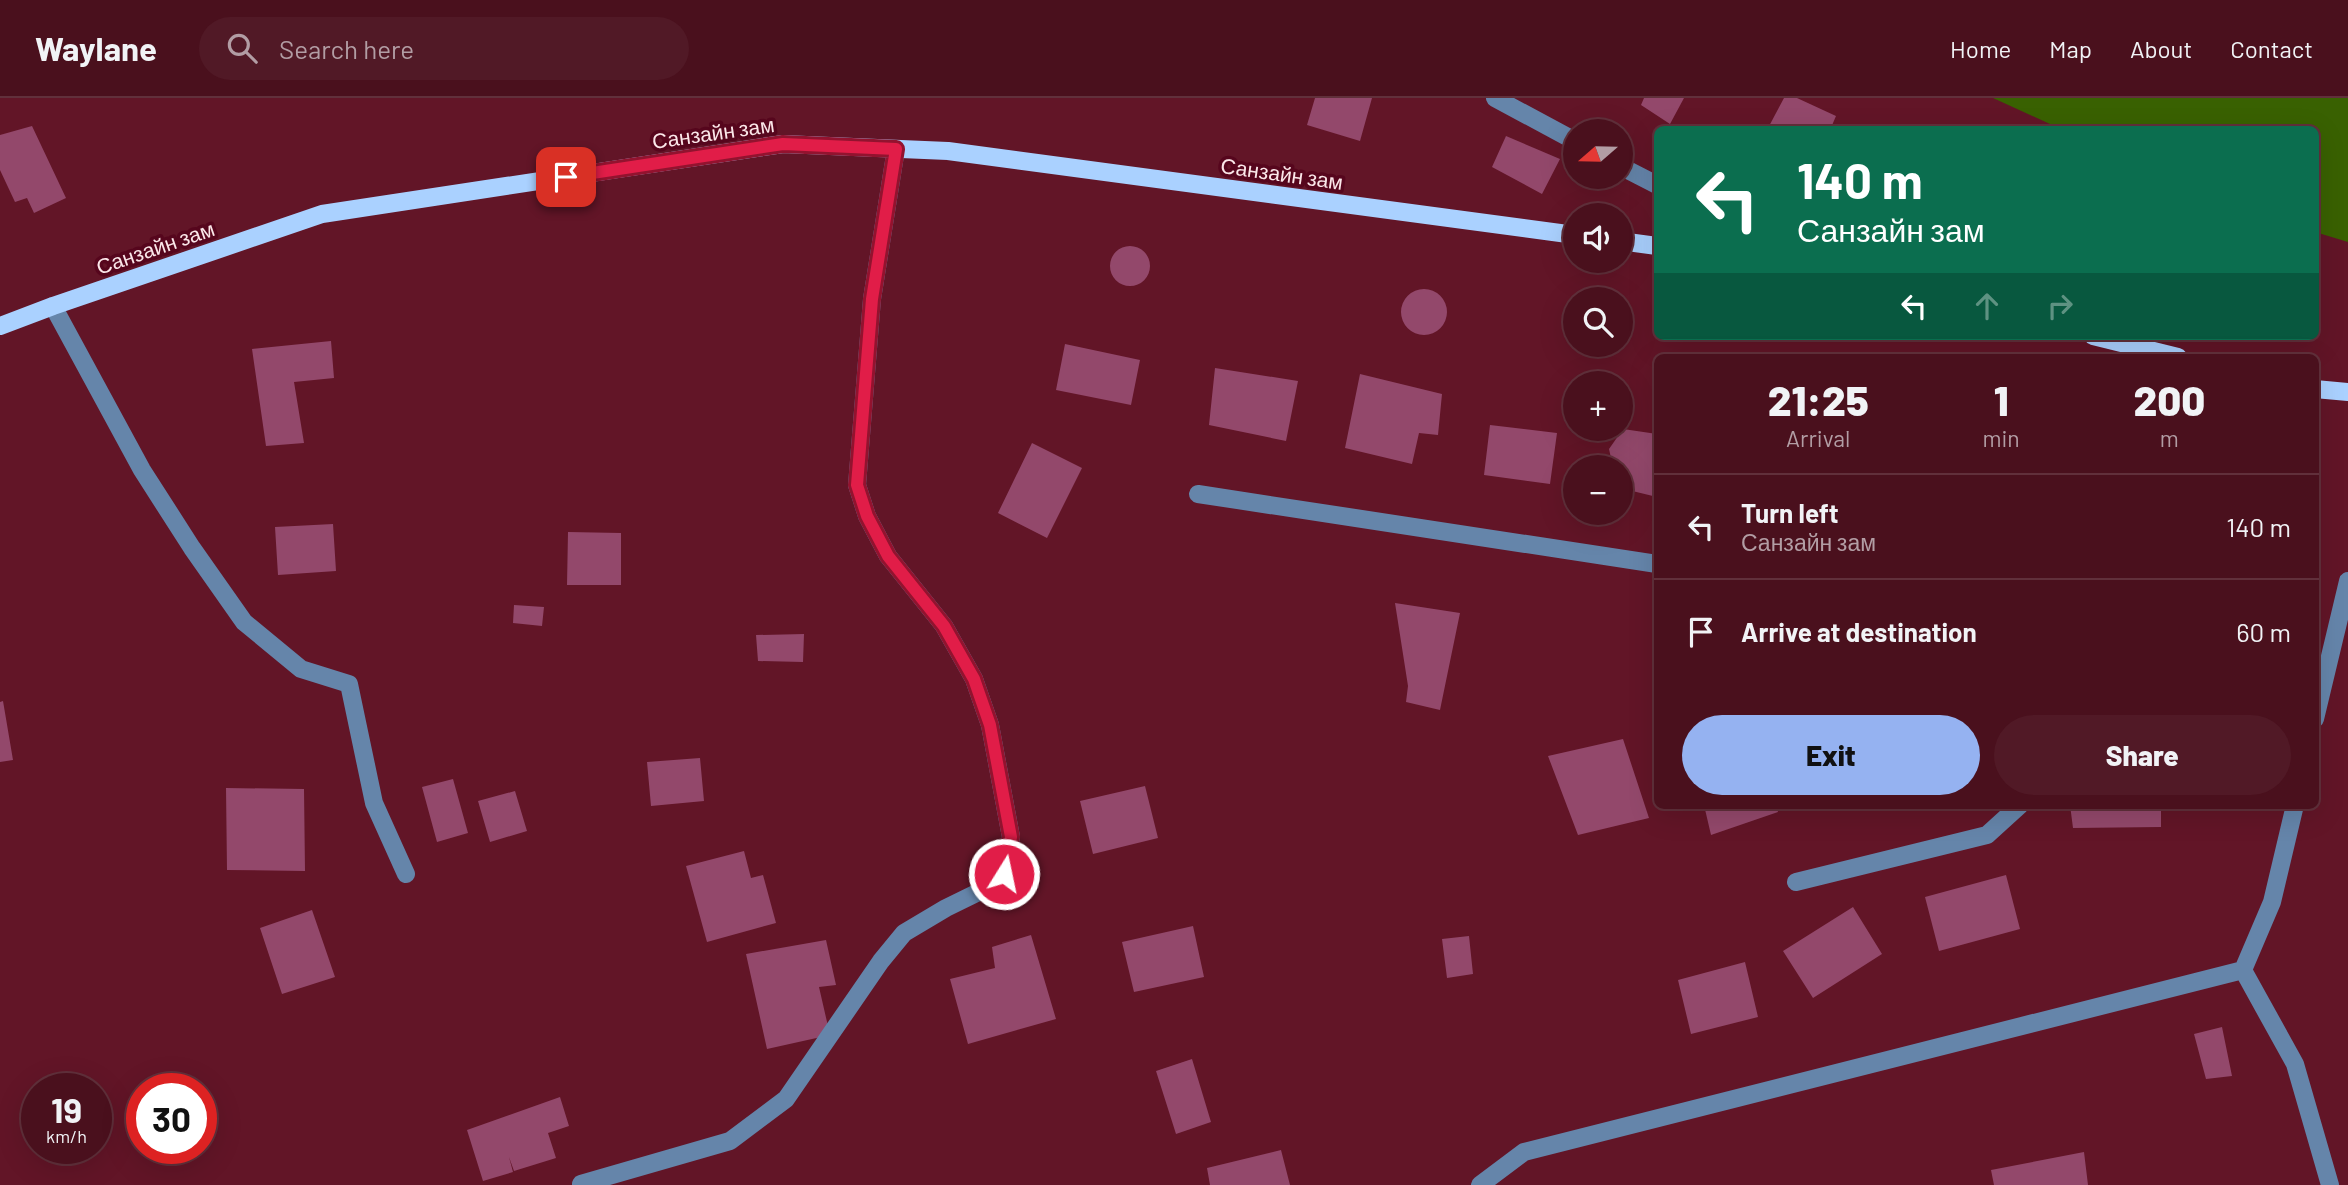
<!DOCTYPE html>
<html lang="en">
<head>
<meta charset="utf-8">
<style>
	:root { --surface:#4a101d; --page:#511926; --text:#f1f3f6; --muted:#b29da4; --line:#61303b; --accent:#95b2f1 }
	body { margin:0; font-family:Barlow,sans-serif; background:var(--page); color:var(--text); height:100vh; display:flex; flex-direction:column; font-size:26px; white-space:nowrap }
	* { box-sizing:border-box; margin:0 }
	p { font-size:23px; color:var(--muted) }
	.icon { flex:none; width:38px; height:38px; fill:none; stroke:currentColor; stroke-width:2; stroke-linecap:round; stroke-linejoin:round }
	.map { position:relative; flex:1; overflow:hidden }
	.side { position:absolute; left:1654px; top:256px; width:665px; height:455px; display:flex; flex-direction:column; background:var(--surface); border-radius:10px; box-shadow:0 7px 28px #0002,0 0 0 2px var(--line) }
	.side>* { flex:none }
	.guide { position:absolute; left:1654px; top:28px; width:665px; height:214px; border-radius:10px; box-shadow:0 7px 28px #0002,0 0 0 2px var(--line); background:#0b6e4f; color:#fff; overflow:hidden }
	.needle { width:46px; rotate:250deg }
	.buttons { position:absolute; left:1563px; top:21px; display:grid; gap:14px }
	.buttons a { display:grid; place-items:center; width:70px; height:70px; border-radius:50%; background:var(--surface); box-shadow:0 7px 28px #0002,0 0 0 2px var(--line); font-size:35px }
	.speed { position:absolute; left:21px; top:975px; display:flex; gap:14px; font-size:35px; font-weight:700; text-align:center }
	.speed>* { display:grid; place-content:center; width:91px; height:91px; border-radius:50%; background:var(--surface); box-shadow:0 7px 28px #0002,0 0 0 2px var(--line); line-height:1 }
	.speed small { font-size:18px; font-weight:400 }
	.speed .limit { border:10px solid #d22; background:#fff; color:#111 }
	.pin { position:absolute; display:grid; place-items:center; width:60px; height:60px; color:#fff; margin:-30px; border-radius:14px; box-shadow:0 4px 10px #0006 }
	.me { position:absolute; width:77px; margin:-38px; rotate:10deg; stroke-linejoin:round; filter:drop-shadow(0 0 5px #0008) }
	.turn { display:flex; align-items:center; gap:24px; height:147px; padding:0 28px; font-size:32px }
	.turn .icon { width:91px; height:91px; stroke-width:2.5 }
	.turn b { display:block; font-size:49px; line-height:60px }
	.lanes { display:flex; align-items:center; height:66px; padding:0 28px; background:#0003; justify-content:center; gap:35px; direction:ltr }
	.lanes .off { opacity:.35 }
	.eta { display:flex; justify-content:space-evenly; align-items:center; height:119px; text-align:center }
	.eta b { font-size:42px; font-weight:800; line-height:49px }
	.button { display:flex; gap:14px; margin-top:auto; padding:14px 28px }
	.button a { flex:1; height:80px; border-radius:42px; background:var(--accent); color:#111; font-size:28px; font-weight:800; line-height:80px; text-align:center }
	.button a+a { background:var(--page); color:var(--text) }
	ul { padding:0; list-style:none }
	li { display:flex; align-items:center; gap:21px; height:105px; padding:0 28px; border-top:2px solid var(--line) }
	li div { flex:1 }
	li b { display:block; font-size:26px }
	li em { font-style:normal }
	header { display:flex; align-items:center; gap:42px; box-sizing:border-box; height:98px; padding:0 35px; background:var(--surface); border-bottom:2px solid var(--line) }
	header strong { font-size:33px }
	nav { display:flex; gap:38px; margin-inline-start:auto; font-size:24px }
	.search { width:490px; height:63px; background:var(--page); display:flex; align-items:center; gap:18px; box-sizing:border-box; padding:0 24px; border-radius:38px; color:var(--muted); font-size:26px }
	.map>svg:first-child { display:block }
	.green { fill:#396101 }
	.building { fill:#93486b }
	.lines { fill:none; stroke-linecap:round; stroke-linejoin:round }
	.minor { stroke:#6585aa; stroke-width:18 }
	.major { stroke:#aad1ff; stroke-width:18 }
	.route-casing { stroke:#92132f; stroke-width:18 }
	.route { stroke:#e11d48; stroke-width:12 }
	.labels { text-anchor:middle; dominant-baseline:central; stroke-width:7; stroke-linejoin:round; paint-order:stroke }
	.street-label { font-size:21px; fill:#fbe7e9; stroke:#56061d }
</style>
</head>
<body>
<header>
<strong>Waylane</strong>
<div class="search"><svg class="icon" aria-label="search" viewBox="0 0 24 24"><circle cx="10" cy="10" r="6"/><path d="M15 15l6 6"/></svg>Search here</div>
<nav><a>Home</a><a>Map</a><a>About</a><a>Contact</a></nav>
</header>
<div class="map">
<svg width="2348" height="1087" viewBox="0 0 2348 1087">
	<rect width="100%" height="100%" fill="#621527"/>
	<path class="green" d="M1993,0H2348V144L2315,134V32L2061,31Z"/>
	<path class="building" d="M1315,0H1372L1360,43L1307,27Z
		M1644,0H1684L1670,26L1641,7Z
		M1784,0H1797L1836,18L1830,32H1767Z
		M32,28L66,100L34,115L27,100L15,104L0,72V37Z
		M1506,38L1560,61L1542,96L1492,69Z
		M1110 168a20 20 0 1 1 40 0a20 20 0 1 1-40 0Z
		M1401 214a23 23 0 1 1 46 0a23 23 0 1 1-46 0Z
		M331,243L334,280L294,284L304,345L266,348L252,251Z
		M1065,246L1140,262L1131,307L1056,292Z
		M1215,270L1298,283L1286,343L1209,327Z
		M1360,276L1442,296L1438,337L1419,335L1412,366L1345,350Z
		M1490,327L1557,335L1550,386L1484,377Z
		M1623,331L1657,336V399L1620,390V369H1613L1609,351Z
		M1032,345L1082,370L1047,440L998,415Z
		M333,426L336,473L278,477L275,429Z
		M568,434L621,435V487H567Z
		M1395,505L1460,515L1440,612L1406,604L1408,588Z
		M514,507L544,509L542,528L513,525Z
		M804,536L803,564L758,563L756,537Z
		M3,603L13,662L0,664V604Z
		M1623,641L1649,720L1578,737L1548,658Z
		M700,660L704,703L651,708L647,664Z
		M453,681L468,735L437,744L422,689Z
		M1145,688L1158,740L1093,756L1080,703Z
		M226,690L304,691L305,773L227,772Z
		M515,693L527,733L490,744L478,703Z
		M1704,707H1776L1778,714L1711,737Z
		M2070,707H2161V729L2073,730Z
		M744,753L751,780L763,777L776,825L707,844L686,768Z
		M2006,777L2020,831L1939,853L1925,799Z
		M1853,809L1882,856L1813,900L1783,853Z
		M312,812L335,879L282,896L260,830Z
		M1193,828L1204,879L1134,894L1122,844Z
		M1031,837L1056,921L968,946L950,881L995,870L992,849Z
		M1469,838L1473,876L1447,880L1442,841Z
		M826,842L836,887L819,889L830,937L767,951L746,856Z
		M1745,864L1758,919L1691,936L1678,882Z
		M2222,929L2232,978L2206,981L2194,936Z
		M1192,961L1211,1024L1176,1036L1156,973Z
		M560,999L569,1028L548,1035L556,1060L514,1073L509,1059L513,1074L483,1083L467,1032Z
		M1281,1052L1290,1087H1210L1207,1070Z
		M2084,1054L2088,1087H1994L1991,1072Z"/>
	<g class="lines">
		<path class="minor" d="M1495,0L1575,43
			M1620,68L1657,87
			M53,208L142,372L192,450L244,524L301,571L349,586L374,705L406,776
			M1198,396L1657,466
			M2315,621L2348,483
			M2295,707L2272,804L2243,872L2295,966L2330,1087
			M1796,784L1987,737L2020,707
			M581,1086L730,1043L786,1001L881,863L904,835L946,810L995,786L1005,776L1011,739L990,627L974,581L944,528L888,458L867,418L857,387L872,201L896,51
			M1480,1087L1524,1054L2243,872"/>
		<path class="major" d="M1620,143L1657,148
			M0,228L53,208L322,116L783,46L948,53L1575,137
			M2093,238L2178,259
			M2315,291L2348,294"/>
	</g>
	<g class="lines">
		<g class="route-casing">
			<path id="route" d="M566,79L783,46L896,51L872,201L857,387L867,418L888,458L944,528L974,581L990,627L1011,739L1004,776"/>
		</g>
		<use href="#route" class="route"/>
	</g>
	<g class="labels">
		<g class="street-label">
			<text transform="translate(713 34) rotate(-8)">Санзайн зам</text>
			<text transform="translate(1282 75) rotate(8)">Санзайн зам</text>
			<text transform="translate(155 149) rotate(-19)">Санзайн зам</text>
		</g>
	</g>
</svg>
<div class="buttons">
<a><svg class="needle" viewBox="-14 -14 28 28"><path d="M0-13l5 13h-10z" fill="#e53935"/><path d="M0 13l5-13h-10z" fill="#b29da4"/></svg></a>
<a><svg class="icon" aria-label="sound" viewBox="0 0 24 24"><path d="M4 9h4l5-4v14l-5-4H4zM17 9q2 3 0 6"/></svg></a>
<a><svg class="icon" aria-label="search" viewBox="0 0 24 24"><circle cx="10" cy="10" r="6"/><path d="M15 15l6 6"/></svg></a>
<a>+</a>
<a>−</a>
</div>
<div class="speed"><div>19<small>km/h</small></div><div class="limit">30</div></div>
<div class="pin" style="left:566px;top:79px;background:#d93025"><svg class="icon" aria-label="arrive" viewBox="0 0 24 24"><path d="M6 21V4h12l-3 4 3 4H6"/></svg></div>
<svg class="me" style="left:1004px;top:776px" viewBox="-20 -20 40 40"><circle r="17" fill="#e11d48" stroke="#fff" stroke-width="3"/><path d="M0-11L8 9 0 5-8 9z" fill="#fff"/></svg>
<div class="guide">
<div class="turn"><svg class="icon" aria-label="left" viewBox="0 0 24 24"><path d="M17 20v-9H6M10 6l-5 5 5 5"/></svg><div><b>140 m</b>Санзайн зам</div></div>
<div class="lanes"><svg class="icon" aria-label="left" viewBox="0 0 24 24"><path d="M17 20v-9H6M10 6l-5 5 5 5"/></svg><svg class="icon off" aria-label="ahead" viewBox="0 0 24 24"><path d="M12 20V5M6 11l6-6 6 6"/></svg><svg class="icon off" aria-label="right" viewBox="0 0 24 24"><path d="M7 20v-9h11M14 6l5 5-5 5"/></svg></div>
</div>
<section class="side">
<div class="eta">
<div><b>21:25</b><p>Arrival</p></div>
<div><b>1</b><p>min</p></div>
<div><b>200</b><p>m</p></div>
</div>
<ul>
<li><svg class="icon" aria-label="left" viewBox="0 0 24 24"><path d="M17 20v-9H6M10 6l-5 5 5 5"/></svg><div><b>Turn left</b><p>Санзайн зам</p></div><em>140 m</em></li>
<li><svg class="icon" aria-label="arrive" viewBox="0 0 24 24"><path d="M6 21V4h12l-3 4 3 4H6"/></svg><div><b>Arrive at destination</b></div><em>60 m</em></li>
</ul>
<div class="button"><a>Exit</a><a>Share</a></div>
</section>
</div>
</body>
</html>
